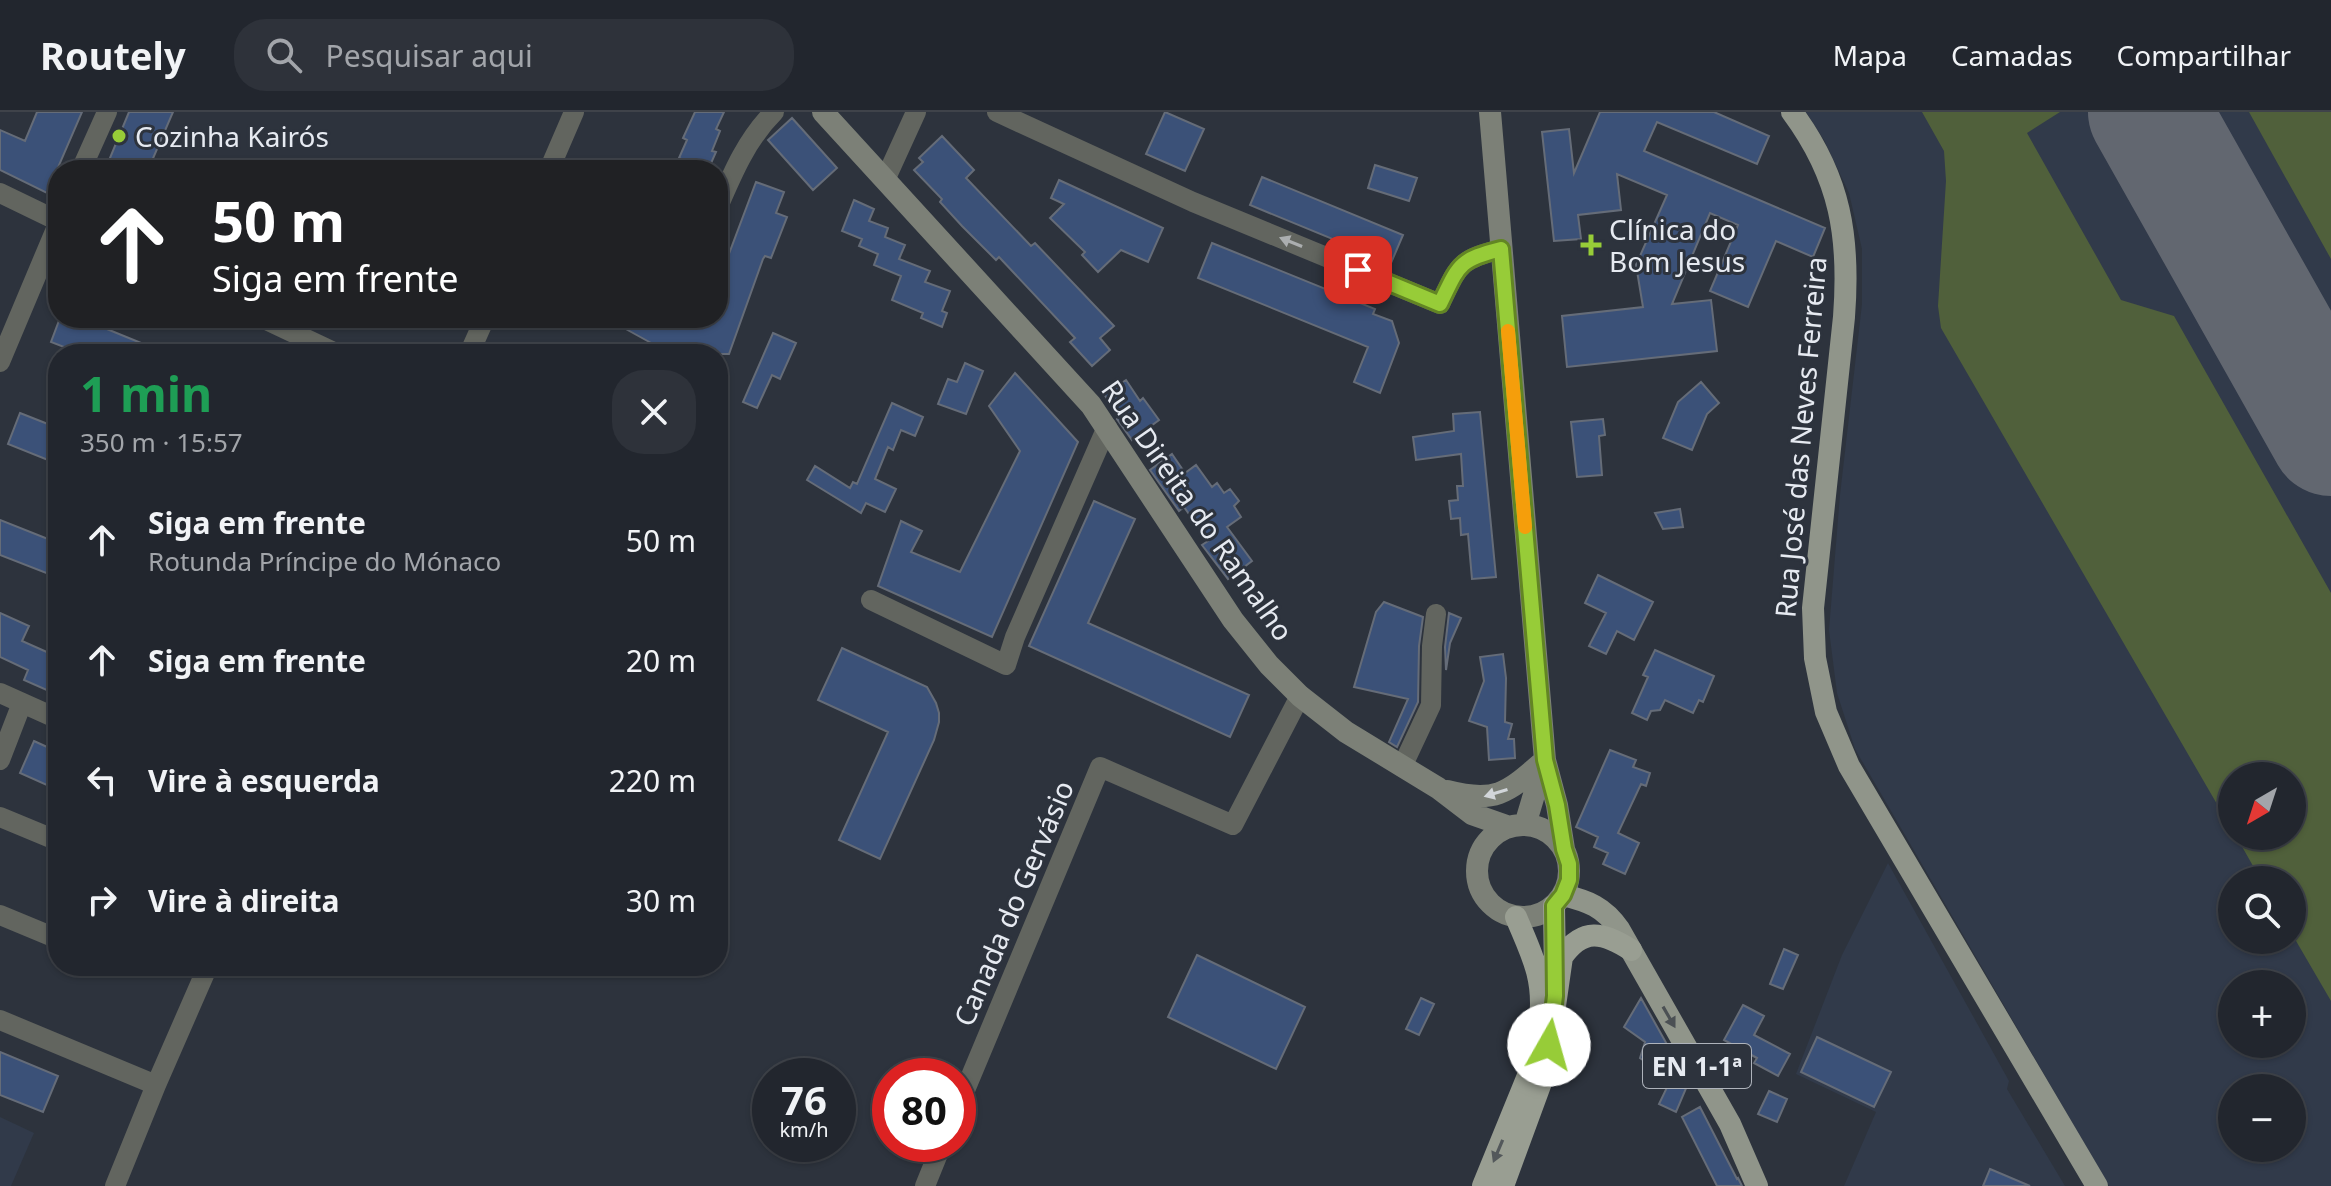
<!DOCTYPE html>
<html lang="pt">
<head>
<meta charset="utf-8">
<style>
	:root { --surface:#22262e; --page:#2e323a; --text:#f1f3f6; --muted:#a2a5aa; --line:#3f434a }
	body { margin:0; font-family:"Noto Sans",sans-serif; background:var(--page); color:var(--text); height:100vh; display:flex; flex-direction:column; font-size:30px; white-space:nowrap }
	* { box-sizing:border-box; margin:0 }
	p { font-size:26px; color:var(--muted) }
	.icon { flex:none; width:44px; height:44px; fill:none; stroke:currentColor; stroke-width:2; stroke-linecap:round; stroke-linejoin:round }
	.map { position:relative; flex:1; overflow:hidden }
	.panel { position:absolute; left:48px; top:232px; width:680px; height:632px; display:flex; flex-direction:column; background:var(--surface); border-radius:32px; box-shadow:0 2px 6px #0004,0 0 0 2px var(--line) }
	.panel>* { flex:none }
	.hud { position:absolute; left:48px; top:48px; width:680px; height:168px; border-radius:32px; box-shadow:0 2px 6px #0004,0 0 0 2px var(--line); background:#202124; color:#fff; overflow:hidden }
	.needle { width:52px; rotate:219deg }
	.controls { position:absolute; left:2218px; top:650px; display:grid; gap:16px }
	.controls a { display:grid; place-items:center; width:88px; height:88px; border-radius:50%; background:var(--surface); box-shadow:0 2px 6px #0004,0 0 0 2px var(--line); font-size:40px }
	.speed { position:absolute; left:752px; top:946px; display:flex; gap:16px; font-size:40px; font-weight:700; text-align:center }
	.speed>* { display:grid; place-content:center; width:104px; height:104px; border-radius:50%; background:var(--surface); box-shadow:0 2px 6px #0004,0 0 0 2px var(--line); line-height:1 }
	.speed small { font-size:20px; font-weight:400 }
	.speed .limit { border:12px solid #d22; background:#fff; color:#111 }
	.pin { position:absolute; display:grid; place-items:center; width:68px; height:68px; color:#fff; margin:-34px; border-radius:16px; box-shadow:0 4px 12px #0006 }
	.me { position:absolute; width:88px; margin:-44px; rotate:7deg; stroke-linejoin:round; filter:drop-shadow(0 0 6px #0008) }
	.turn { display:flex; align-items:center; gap:28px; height:168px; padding:0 32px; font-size:36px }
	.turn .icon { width:104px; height:104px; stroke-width:2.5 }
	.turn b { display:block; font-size:56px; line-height:68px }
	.round { display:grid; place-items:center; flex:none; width:84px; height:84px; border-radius:32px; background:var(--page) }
	.summary { display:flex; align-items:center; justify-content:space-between; height:136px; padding:0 32px }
	h1 { font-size:48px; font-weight:700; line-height:60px; color:#1e9e55 }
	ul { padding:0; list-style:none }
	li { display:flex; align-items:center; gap:24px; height:120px; padding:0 32px }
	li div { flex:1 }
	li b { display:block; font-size:30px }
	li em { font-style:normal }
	header { display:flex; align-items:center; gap:48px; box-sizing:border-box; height:112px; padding:0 40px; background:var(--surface); border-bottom:2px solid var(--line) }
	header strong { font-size:38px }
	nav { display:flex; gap:44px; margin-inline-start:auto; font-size:28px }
	.search { width:560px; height:72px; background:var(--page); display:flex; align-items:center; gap:20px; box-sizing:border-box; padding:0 28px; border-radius:32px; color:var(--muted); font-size:30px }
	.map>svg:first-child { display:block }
	.built { fill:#313a4a; fill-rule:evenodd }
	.green { fill:#50603b }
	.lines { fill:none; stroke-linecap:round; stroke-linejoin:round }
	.runway { stroke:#626770; stroke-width:122 }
	.building { fill:#3b5178; stroke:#656c78; stroke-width:2 }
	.minor { stroke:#62655f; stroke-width:20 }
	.secondary { stroke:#7c8077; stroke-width:22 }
	.primary { stroke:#90958a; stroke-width:22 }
	.trunk { stroke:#999e92; stroke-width:22 }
	.oneway { fill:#abaeaf }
	.oneway2 { fill:#d1d5d9 }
	.oneway3 { fill:#4b5054 }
	.oneway4 { fill:#53585b }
	.route-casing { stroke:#628524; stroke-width:20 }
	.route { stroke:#97cc38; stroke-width:14 }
	.slow { stroke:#f59e0b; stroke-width:14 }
	.poi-dot { fill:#97cc38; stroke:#2d333d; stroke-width:3 }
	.labels { text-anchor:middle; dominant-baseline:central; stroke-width:6; stroke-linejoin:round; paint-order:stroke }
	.shield { fill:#2d333d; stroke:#aeb3bb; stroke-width:2 }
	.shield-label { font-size:26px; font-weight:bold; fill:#e6eaf1 }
	.poi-label { font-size:28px; fill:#e6eaf1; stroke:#2d333d; text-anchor:start }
	.street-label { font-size:28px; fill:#e6eaf1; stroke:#2d333d }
</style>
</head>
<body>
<header>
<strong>Routely</strong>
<div class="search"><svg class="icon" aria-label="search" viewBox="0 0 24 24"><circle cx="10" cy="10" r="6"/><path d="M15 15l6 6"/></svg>Pesquisar aqui</div>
<nav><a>Mapa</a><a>Camadas</a><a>Compartilhar</a></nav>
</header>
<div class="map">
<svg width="2331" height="1074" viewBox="0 0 2331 1074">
	<rect width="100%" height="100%" fill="#2d333d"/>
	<path class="built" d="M1806,0H2331V1074H2109L1855,637L1837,581L1829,518L1840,383L1862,192V137L1849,81L1824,28ZM2232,664H2292V724H2232ZM2232,768H2292V828H2232ZM2232,872H2292V932H2232ZM2232,976H2292V1036H2232Z
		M1888,751L2009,969L2007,977L2065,1074H1844L1876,1000L1796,962L1842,843Z
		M0,1005L34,1021L11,1074H0Z"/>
	<path class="green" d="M1922,0H2060L2027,21L2121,188L2174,204L2331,481V889L2292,822V768H2261L2236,724H2292V664H2232V718L1941,216L1938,194L1946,69L1944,39Z
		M2249,0H2331V147Z"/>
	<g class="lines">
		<path class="runway" d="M2149,0L2331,323"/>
	</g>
	<path class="building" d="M37,0H82L47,81L0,58V18L25,29Z
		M129,0H173L148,58H105Z
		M695,0H724L716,17L720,19L712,39L716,40L708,58H679L684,48L679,46L687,28L683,26Z
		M1165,0L1204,17L1185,59L1146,42Z
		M1600,0H1714L1769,24L1757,52L1657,10L1644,39L1825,116L1813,145L1776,129L1748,195L1710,179L1738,113L1710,101L1672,192L1711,188L1717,239L1567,255L1562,204L1643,195L1636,153L1667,83L1617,62L1621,98L1578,103L1581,127L1554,129L1542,20L1569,17L1574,61Z
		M792,6L837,56L813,78L768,28Z
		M942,24L974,58L966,66L1031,134L1035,131L1114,214L1100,226L1110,238L1092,254L1070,230L1075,226L999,145L996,148L962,114L940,90L942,87L914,58L923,50L919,46Z
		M1375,53L1417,66L1409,89L1368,76Z
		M1262,65L1403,123L1391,151L1250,93Z
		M1059,68L1163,116L1148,150L1121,138L1098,160L1082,143L1085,140L1050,106L1064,92L1051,86Z
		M756,70L784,80L776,101L787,105L771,146L765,144L763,147L729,242H659L662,237L606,206H718V171Z
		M854,88L874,97L869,109L888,116L885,125L905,133L899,147L930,159L925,170L950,179L942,199L947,201L942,215L921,206L923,201L892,188L901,164L874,153L878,142L859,134L862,127L842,119Z
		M1212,131L1375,197L1373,202L1392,209L1399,231L1380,281L1354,270L1368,235L1198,166Z
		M60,206H80L168,242H82L51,230Z
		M773,221L796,231L780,267L772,263L757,296L743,290Z
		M965,251L983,259L966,302L938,292L948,267L957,270Z
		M1015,261L1078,330L992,525L878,474L901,409L922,419L911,440L960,460L1020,339L989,294Z
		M1126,268L1140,289L1143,286L1159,308L1132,328L1117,307L1119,305L1104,282Z
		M1701,270L1719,291L1707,302L1692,338L1663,326L1678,290Z
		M892,291L923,305L915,324L901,318L893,338L888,335L875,367L896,377L885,400L866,391L861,401L807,368L815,354L850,376L853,370L857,372Z
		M1480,300L1496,465L1472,467L1468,422L1461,423L1460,406L1451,407L1449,389L1458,388L1457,374H1463L1461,342L1416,348L1413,325L1454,319L1453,302Z
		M20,301L58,316V352L8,332Z
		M1603,307L1605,323L1599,324L1602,363L1577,365L1571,310Z
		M1172,342L1185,361L1196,353L1212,375L1217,371L1224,381L1230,377L1239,389L1234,394L1241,405L1227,415L1252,449L1228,467L1202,433L1208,429L1184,395L1179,399L1150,358Z
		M1094,389L1135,407L1088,511L1249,583L1230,625L1029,534Z
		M1680,397L1683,415L1663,417L1655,401Z
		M0,408L58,431V454L54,464L0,443Z
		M1598,463L1653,490L1634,528L1617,519L1606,542L1589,534L1606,501L1585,491Z
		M1384,490L1423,505L1419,534L1418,590L1397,635L1389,630L1408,587L1354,575L1376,500Z
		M0,501L29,514L22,529L58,545V583L24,568L28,558L0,545Z
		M1449,501L1461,506L1450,531L1446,558L1445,535Z
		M842,536L927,575L936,591L939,601V610L934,628L880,747L839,728L888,620L818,588Z
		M1655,538L1714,564L1703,590L1699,588L1693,601L1665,588L1660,598L1651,599L1647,608L1632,601L1648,565L1643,563Z
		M1503,542L1506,566L1505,610L1512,612L1508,627H1514L1515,646L1489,648L1487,615L1469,609L1484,569L1480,545Z
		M34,629L58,640V678L20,661Z
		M1610,638L1636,648L1633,655L1650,661L1646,674L1641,672L1618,721L1639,731L1625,762L1603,752L1608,741L1594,735L1598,725L1576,715Z
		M1784,837L1798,843L1783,877L1770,872Z
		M1197,843L1305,895L1276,957L1168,905Z
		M1421,886L1434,892L1419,923L1406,917Z
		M1641,886L1674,945L1662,961L1640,946L1645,930L1624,915Z
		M1743,893L1764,904L1754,923L1790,942L1778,964L1754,951L1757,946L1724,928Z
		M1817,925L1891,960L1874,995L1801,960Z
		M0,940L58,964L43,1000L0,983Z
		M1671,967L1687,974L1676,1000L1659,992Z
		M1769,979L1787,987L1777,1010L1758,1002Z
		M1700,995L1737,1067L1738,1066L1742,1074H1717L1682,1005Z
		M1990,1057L2030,1074H1983Z"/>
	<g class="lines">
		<path class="minor" d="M997,0L1193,90L1440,192C1459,153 1458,148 1501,137
			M81,58L107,0
			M549,58L574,0
			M885,68L916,0
			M0,81L58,109
			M718,95C733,60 747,27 774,0
			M262,206L338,242
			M469,242L485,206
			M0,250L58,112
			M871,488L1006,553L1015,525L1107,315
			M0,581L58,607
			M0,648L22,591
			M1402,655L1431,593L1432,534L1436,502
			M0,705L58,729
			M0,803L58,827
			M0,908L156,973
			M958,995L1100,655L1233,713L1300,584
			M115,1074L156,973L208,854
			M925,1074L942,1032"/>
		<path class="secondary" d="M823,0L1091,293L1233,508L1269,553L1300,584L1346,620L1438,676L1472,702L1509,715
			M1490,0L1545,648L1557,693L1564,737
			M1447,679C1497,692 1508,680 1545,648
			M1525,713L1544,649
			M1477 759a46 46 0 1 1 92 0a46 46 0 1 1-92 0Z"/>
		<path class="primary" d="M1792,0C1841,66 1850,126 1844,205L1813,496L1815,546L1826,600L1849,654L2097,1074
			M1563,783C1588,789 1604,795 1619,817L1730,1012L1757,1074"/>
		<path class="trunk" d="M1554,794L1555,859
			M1516,805C1531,841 1545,866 1540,907
			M1483,1074L1534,949
			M1503,1074L1546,957L1562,845C1583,815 1603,820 1631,838"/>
	</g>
	<defs><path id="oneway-solid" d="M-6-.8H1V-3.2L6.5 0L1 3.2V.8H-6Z" transform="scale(2)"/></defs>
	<use class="oneway" href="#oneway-solid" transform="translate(1291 130) rotate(-158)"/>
	<use class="oneway2" href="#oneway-solid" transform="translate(1496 681) rotate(163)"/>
	<use class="oneway3" href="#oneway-solid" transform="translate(1669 905) rotate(60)"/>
	<use class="oneway4" href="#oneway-solid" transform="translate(1498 1039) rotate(113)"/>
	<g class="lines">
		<g class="route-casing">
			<path id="route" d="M1358,158L1440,192C1459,153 1458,148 1501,137L1545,648L1557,693L1564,737L1569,752V768L1563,783L1554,794L1555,884L1549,933"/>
		</g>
		<use href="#route" class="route"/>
		<path class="slow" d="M1508,219L1525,415"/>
	</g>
	<g class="poi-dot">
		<circle cx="119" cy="24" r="8"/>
		<path d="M1587 121h8v8h8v8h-8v8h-8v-8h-8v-8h8z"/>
	</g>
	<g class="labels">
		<rect class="shield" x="1643" y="932" width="108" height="44" rx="6"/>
		<g class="shield-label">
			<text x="1697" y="954">EN 1-1ª</text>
		</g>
		<g class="poi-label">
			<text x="135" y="24">Cozinha Kairós</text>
			<text x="1609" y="117">Clínica do<tspan x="1609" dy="32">Bom Jesus</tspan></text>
		</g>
		<g class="street-label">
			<text transform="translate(1800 325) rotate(-85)">Rua José das Neves Ferreira</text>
			<text transform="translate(1198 398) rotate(55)">Rua Direita do Ramalho</text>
			<text transform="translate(1013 791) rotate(-67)">Canada do Gervásio</text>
		</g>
	</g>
</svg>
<div class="controls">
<a><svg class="needle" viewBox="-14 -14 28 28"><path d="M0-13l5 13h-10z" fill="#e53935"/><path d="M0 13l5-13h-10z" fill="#a2a5aa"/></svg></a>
<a><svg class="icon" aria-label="search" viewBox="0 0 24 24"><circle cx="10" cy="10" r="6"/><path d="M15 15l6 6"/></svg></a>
<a>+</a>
<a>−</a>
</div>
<div class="speed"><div>76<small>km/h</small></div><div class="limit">80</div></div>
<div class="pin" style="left:1358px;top:158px;background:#d93025"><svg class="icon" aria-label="arrive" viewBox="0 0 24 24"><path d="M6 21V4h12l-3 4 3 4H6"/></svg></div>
<svg class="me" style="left:1549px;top:933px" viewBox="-20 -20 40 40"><circle r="19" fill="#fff"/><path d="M0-13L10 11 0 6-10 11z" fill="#97cc38"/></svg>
<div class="hud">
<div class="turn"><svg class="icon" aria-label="ahead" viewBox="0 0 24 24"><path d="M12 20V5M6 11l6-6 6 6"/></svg><div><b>50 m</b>Siga em frente</div></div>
</div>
<section class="panel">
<div class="summary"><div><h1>1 min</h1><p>350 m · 15:57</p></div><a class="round"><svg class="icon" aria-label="close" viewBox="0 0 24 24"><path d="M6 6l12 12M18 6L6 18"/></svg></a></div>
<ul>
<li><svg class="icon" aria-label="ahead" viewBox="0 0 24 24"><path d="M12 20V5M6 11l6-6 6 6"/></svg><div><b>Siga em frente</b><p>Rotunda Príncipe do Mónaco</p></div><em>50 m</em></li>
<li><svg class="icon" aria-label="ahead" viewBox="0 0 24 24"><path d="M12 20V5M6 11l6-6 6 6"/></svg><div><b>Siga em frente</b></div><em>20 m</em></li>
<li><svg class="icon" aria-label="left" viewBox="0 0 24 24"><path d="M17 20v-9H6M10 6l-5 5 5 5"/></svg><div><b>Vire à esquerda</b></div><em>220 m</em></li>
<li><svg class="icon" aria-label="right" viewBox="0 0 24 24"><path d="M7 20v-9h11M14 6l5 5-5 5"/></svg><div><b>Vire à direita</b></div><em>30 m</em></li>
</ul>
</section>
</div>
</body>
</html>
